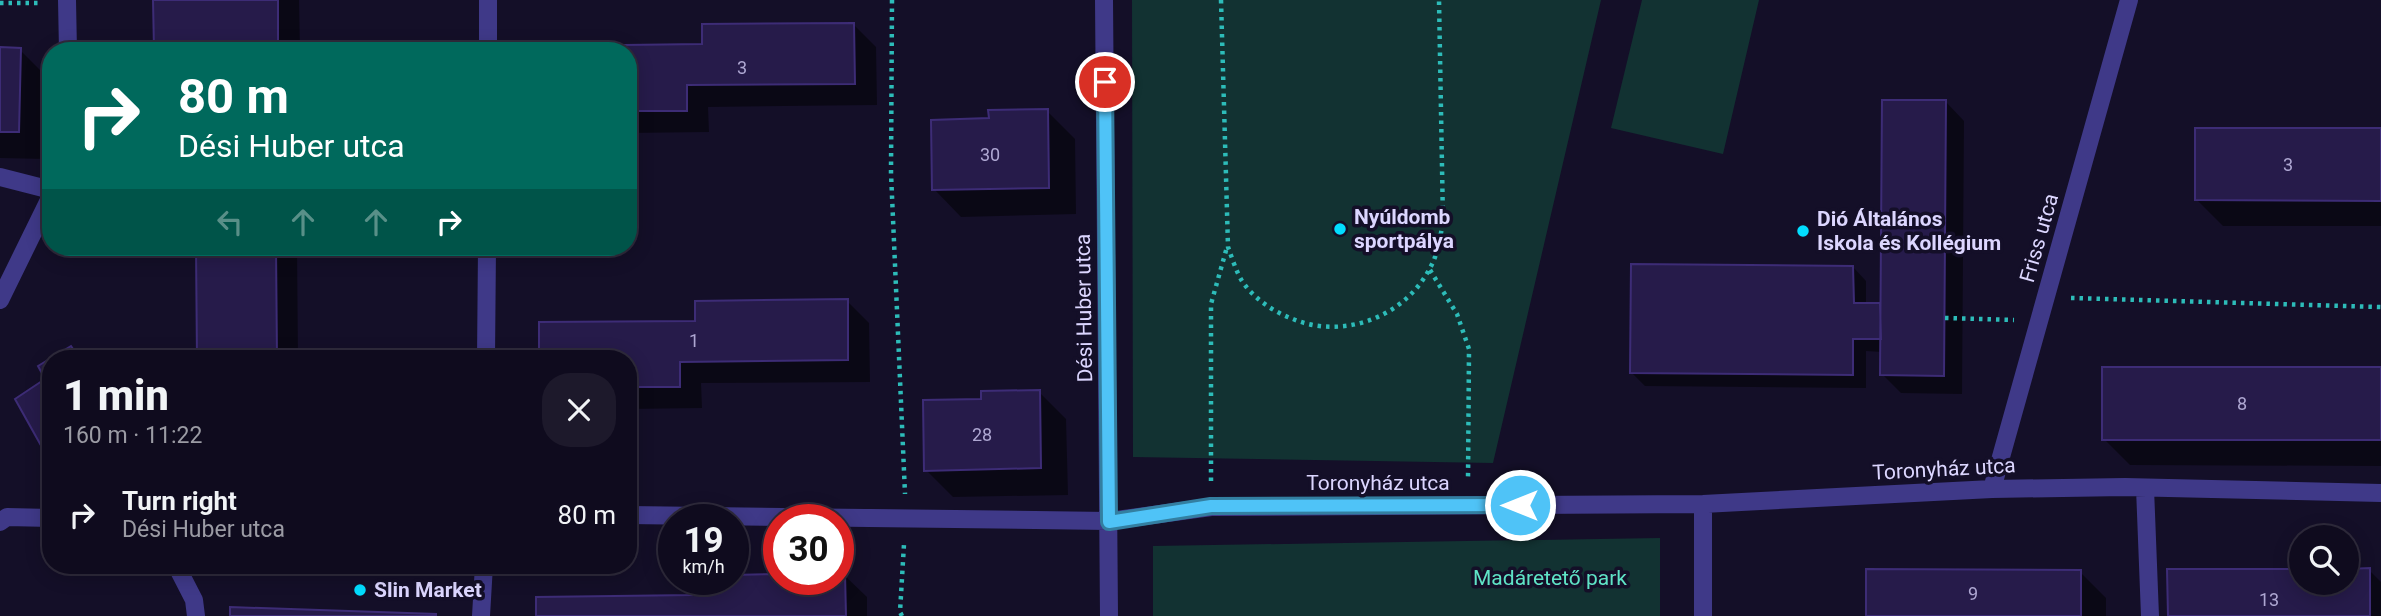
<!DOCTYPE html>
<html lang="en">
<head>
<meta charset="utf-8">
<style>
	:root { --surface:#0f0b1e; --page:#1d192b; --text:#f1f3f6; --muted:#9b9ba4; --line:#2f2b3c }
	body { margin:0; font-family:Roboto,sans-serif; background:var(--page); color:var(--text); height:100vh; display:flex; flex-direction:column; font-size:26px; white-space:nowrap }
	* { box-sizing:border-box; margin:0 }
	p { font-size:23px; color:var(--muted) }
	.icon { flex:none; width:38px; height:38px; fill:none; stroke:currentColor; stroke-width:2; stroke-linecap:round; stroke-linejoin:round }
	.map { position:relative; flex:1; overflow:hidden }
	.drawer { position:absolute; left:42px; top:350px; width:595px; height:224px; display:flex; flex-direction:column; background:var(--surface); border-radius:28px; box-shadow:0 4px 18px #0003,0 0 0 2px var(--line) }
	.drawer>* { flex:none }
	.hud { position:absolute; left:42px; top:42px; width:595px; height:214px; border-radius:28px; box-shadow:0 4px 18px #0003,0 0 0 2px var(--line); background:#00695c; color:#fff; overflow:hidden }
	.controls { position:absolute; left:2289px; top:525px; display:grid; gap:14px }
	.controls a { display:grid; place-items:center; width:70px; height:70px; border-radius:50%; background:var(--surface); box-shadow:0 4px 18px #0003,0 0 0 2px var(--line); font-size:35px }
	.speed { position:absolute; left:658px; top:504px; display:flex; gap:14px; font-size:35px; font-weight:700; text-align:center }
	.speed>* { display:grid; place-content:center; width:91px; height:91px; border-radius:50%; background:var(--surface); box-shadow:0 4px 18px #0003,0 0 0 2px var(--line); line-height:1 }
	.speed small { font-size:18px; font-weight:400 }
	.speed .limit { border:10px solid #d22; background:#fff; color:#111 }
	.pin { position:absolute; display:grid; place-items:center; width:60px; height:60px; color:#fff; margin:-30px; border:4px solid #fff; border-radius:50%; box-shadow:0 2px 7px #0007 }
	.me { position:absolute; width:77px; margin:-38px; rotate:270deg; stroke-linejoin:round; filter:drop-shadow(0 0 5px #0008) }
	.turn { display:flex; align-items:center; gap:24px; height:147px; padding:0 21px; font-size:32px }
	.turn .icon { width:91px; height:91px; stroke-width:2.5 }
	.turn b { display:block; font-size:49px; line-height:60px }
	.lanes { display:flex; align-items:center; height:66px; padding:0 21px; background:#0003; justify-content:center; gap:35px; direction:ltr }
	.lanes .off { opacity:.35 }
	.round { display:grid; place-items:center; flex:none; width:74px; height:74px; border-radius:28px; background:var(--page) }
	.head { display:flex; align-items:center; justify-content:space-between; height:119px; padding:0 21px }
	h1 { font-size:42px; font-weight:800; line-height:52px }
	ul { padding:0; list-style:none }
	li { display:flex; align-items:center; gap:21px; height:91px; padding:0 21px }
	li div { flex:1 }
	li b { display:block; font-size:26px }
	li em { font-style:normal }
	.map>svg:first-child { display:block }
	.green { fill:#123232 }
	.shadow { fill:#0007 }
	.building { fill:#261b4a; stroke:#3d2c76; stroke-width:2 }
	.lines { fill:none; stroke-linecap:round; stroke-linejoin:round }
	.path { stroke:#2dbcb9; stroke-width:4.5; stroke-dasharray:3.5 5; stroke-linecap:butt }
	.minor { stroke:#3f3988; stroke-width:18 }
	.route-casing { stroke:#337fa1; stroke-width:18 }
	.route { stroke:#4fc3f7; stroke-width:12 }
	.poi-dot { fill:#02ddff; stroke:#140f28; stroke-width:2.5 }
	.labels { text-anchor:middle; dominant-baseline:central; stroke-width:7; stroke-linejoin:round; paint-order:stroke }
	.number-label { font-size:18px; fill:#aea7d2 }
	.poi-label { font-size:21px; font-weight:bold; fill:#dcd6ff; stroke:#140f28; text-anchor:start }
	.street-label { font-size:21px; fill:#dcd6ff; stroke:#140f28 }
	.park-label { font-size:21px; fill:#5fe3c6; stroke:#140f28 }
</style>
</head>
<body>
<div class="map">
<svg width="2381" height="616" viewBox="0 0 2381 616">
	<rect width="100%" height="100%" fill="#140f28"/>
	<path class="green" d="M1132,0H1601L1493,463L1133,457Z
		M1642,0H1759L1723,154L1611,128Z
		M1660,538V616H1153V546Z"/>
	<path class="shadow" d="M155,0H299L300,51H158L155,48Z
		M854,25L876,47L877,105L708,107L709,132L628,133V51L704,46Z
		M0,49L20,50L48,78L46,159L0,158Z
		M1946,102L1964,121L1962,394L1901,393L1882,374V352L1866,351V388L1645,386L1631,372L1853,267L1866,281V305H1880L1882,308Z
		M1047,111L1075,139L1076,214L961,217L934,189L990,120Z
		M2381,130V226H2223L2197,200Z
		M198,247H297L298,359H199Z
		M847,301L869,323L870,382L701,383L702,408L628,409V359L697,322Z
		M2381,369V466L2130,465L2104,439Z
		M1039,392L1066,419L1068,495L953,497L926,470L983,401Z
		M2347,570H2369L2381,582V616H2169V571H2301V583H2347Z
		M2080,572L2106,598V616H1868Z
		M844,575L867,597V616H538L695,597L779,579H838Z"/>
	<path class="building" d="M153,0H278V47L238,48V51L154,49Z
		M854,23L855,84L687,85V111H628V51H546V46L702,44V24Z
		M0,47L21,48L19,132H0Z
		M1882,100H1946L1944,376L1880,375Z
		M1048,109L1049,188L932,190L931,120L989,118L988,110Z
		M2195,128H2381V201L2195,200Z
		M196,247H276L277,359H197Z
		M1631,264L1853,266L1854,303H1880L1881,339H1853V375L1630,373Z
		M848,299V360L680,362V387H628V359H539V322L695,321V301Z
		M71,346L79,358L93,350L98,359H51V456L48,458L15,399L45,379L38,366Z
		M2102,367H2381V440H2102Z
		M1040,390L1041,468L924,471L923,400L981,399V391Z
		M2370,568V616H2168L2167,569H2301V583H2347V569Z
		M1866,569L2081,570V616H1866Z
		M838,573H845L846,616H536V597L693,595L692,579H733V575L779,574V579H838Z
		M230,607L436,614V616H230Z"/>
	<g class="lines">
		<path class="path" d="M892,0L891,173L905,494
			M1221,0L1228,247C1232,258 1236,271 1242,281C1254,299 1274,312 1293,319C1343,340 1405,317 1430,268C1438,254 1440,238 1443,222L1439,0
			M0,3H42
			M1430,270L1457,314L1469,349L1468,480
			M2071,298L2381,307
			M1945,318L2014,320
			M1211,481V304L1227,247
			M902,616L900,612L904,544"/>
		<path class="minor" d="M67,0L68,51
			M1104,0L1109,616
			M488,51V0
			M0,177L51,190
			M0,300L51,196
			M486,359L487,247
			M2145,488L2150,616
			M1992,489L2129,0
			M628,515L1109,521L1211,507L1703,504L1992,489L2125,487L2381,493
			M0,522L7,517L51,518
			M176,565L194,600L196,616
			M481,616L484,565
			M1703,616V504"/>
	</g>
	<g class="lines">
		<g class="route-casing">
			<path id="route" d="M1105,82L1109,522L1211,506L1520,505"/>
		</g>
		<use href="#route" class="route"/>
	</g>
	<g class="poi-dot">
		<circle cx="1340" cy="229" r="7"/>
		<circle cx="1803" cy="231" r="7"/>
		<circle cx="360" cy="590" r="7"/>
	</g>
	<g class="labels">
		<g class="number-label">
			<text x="742" y="67">3</text>
			<text x="990" y="154">30</text>
			<text x="2288" y="164">3</text>
			<text x="694" y="340">1</text>
			<text x="2242" y="403">8</text>
			<text x="982" y="434">28</text>
			<text x="1973" y="593">9</text>
			<text x="2269" y="599">13</text>
		</g>
		<g class="poi-label">
			<text x="1354" y="217">Nyúldomb<tspan x="1354" dy="24">sportpálya</tspan></text>
			<text x="1817" y="219">Dió Általános<tspan x="1817" dy="24">Iskola és Kollégium</tspan></text>
			<text x="374" y="590">Slin Market</text>
		</g>
		<g class="street-label">
			<text transform="translate(2039 238) rotate(-74)">Friss utca</text>
			<text transform="translate(1084 308) rotate(-91)">Dési Huber utca</text>
			<text transform="translate(1944 469) rotate(-3)">Toronyház utca</text>
			<text x="1378" y="483">Toronyház utca</text>
		</g>
		<g class="park-label">
			<text x="1550" y="578">Madáretető park</text>
		</g>
	</g>
</svg>
<div class="controls">
<a><svg class="icon" aria-label="search" viewBox="0 0 24 24"><circle cx="10" cy="10" r="6"/><path d="M15 15l6 6"/></svg></a>
</div>
<div class="speed"><div>19<small>km/h</small></div><div class="limit">30</div></div>
<div class="pin" style="left:1105px;top:82px;background:#d93025"><svg class="icon" aria-label="arrive" viewBox="0 0 24 24"><path d="M6 21V4h12l-3 4 3 4H6"/></svg></div>
<svg class="me" style="left:1520px;top:505px" viewBox="-20 -20 40 40"><circle r="17" fill="#4fc3f7" stroke="#fff" stroke-width="3"/><path d="M0-11L8 9 0 5-8 9z" fill="#fff"/></svg>
<div class="hud">
<div class="turn"><svg class="icon" aria-label="right" viewBox="0 0 24 24"><path d="M7 20v-9h11M14 6l5 5-5 5"/></svg><div><b>80 m</b>Dési Huber utca</div></div>
<div class="lanes"><svg class="icon off" aria-label="left" viewBox="0 0 24 24"><path d="M17 20v-9H6M10 6l-5 5 5 5"/></svg><svg class="icon off" aria-label="ahead" viewBox="0 0 24 24"><path d="M12 20V5M6 11l6-6 6 6"/></svg><svg class="icon off" aria-label="ahead" viewBox="0 0 24 24"><path d="M12 20V5M6 11l6-6 6 6"/></svg><svg class="icon" aria-label="right" viewBox="0 0 24 24"><path d="M7 20v-9h11M14 6l5 5-5 5"/></svg></div>
</div>
<section class="drawer">
<div class="head"><div><h1>1 min</h1><p>160 m · 11:22</p></div><a class="round"><svg class="icon" aria-label="close" viewBox="0 0 24 24"><path d="M6 6l12 12M18 6L6 18"/></svg></a></div>
<ul>
<li><svg class="icon" aria-label="right" viewBox="0 0 24 24"><path d="M7 20v-9h11M14 6l5 5-5 5"/></svg><div><b>Turn right</b><p>Dési Huber utca</p></div><em>80 m</em></li>
</ul>
</section>
</div>
</body>
</html>
